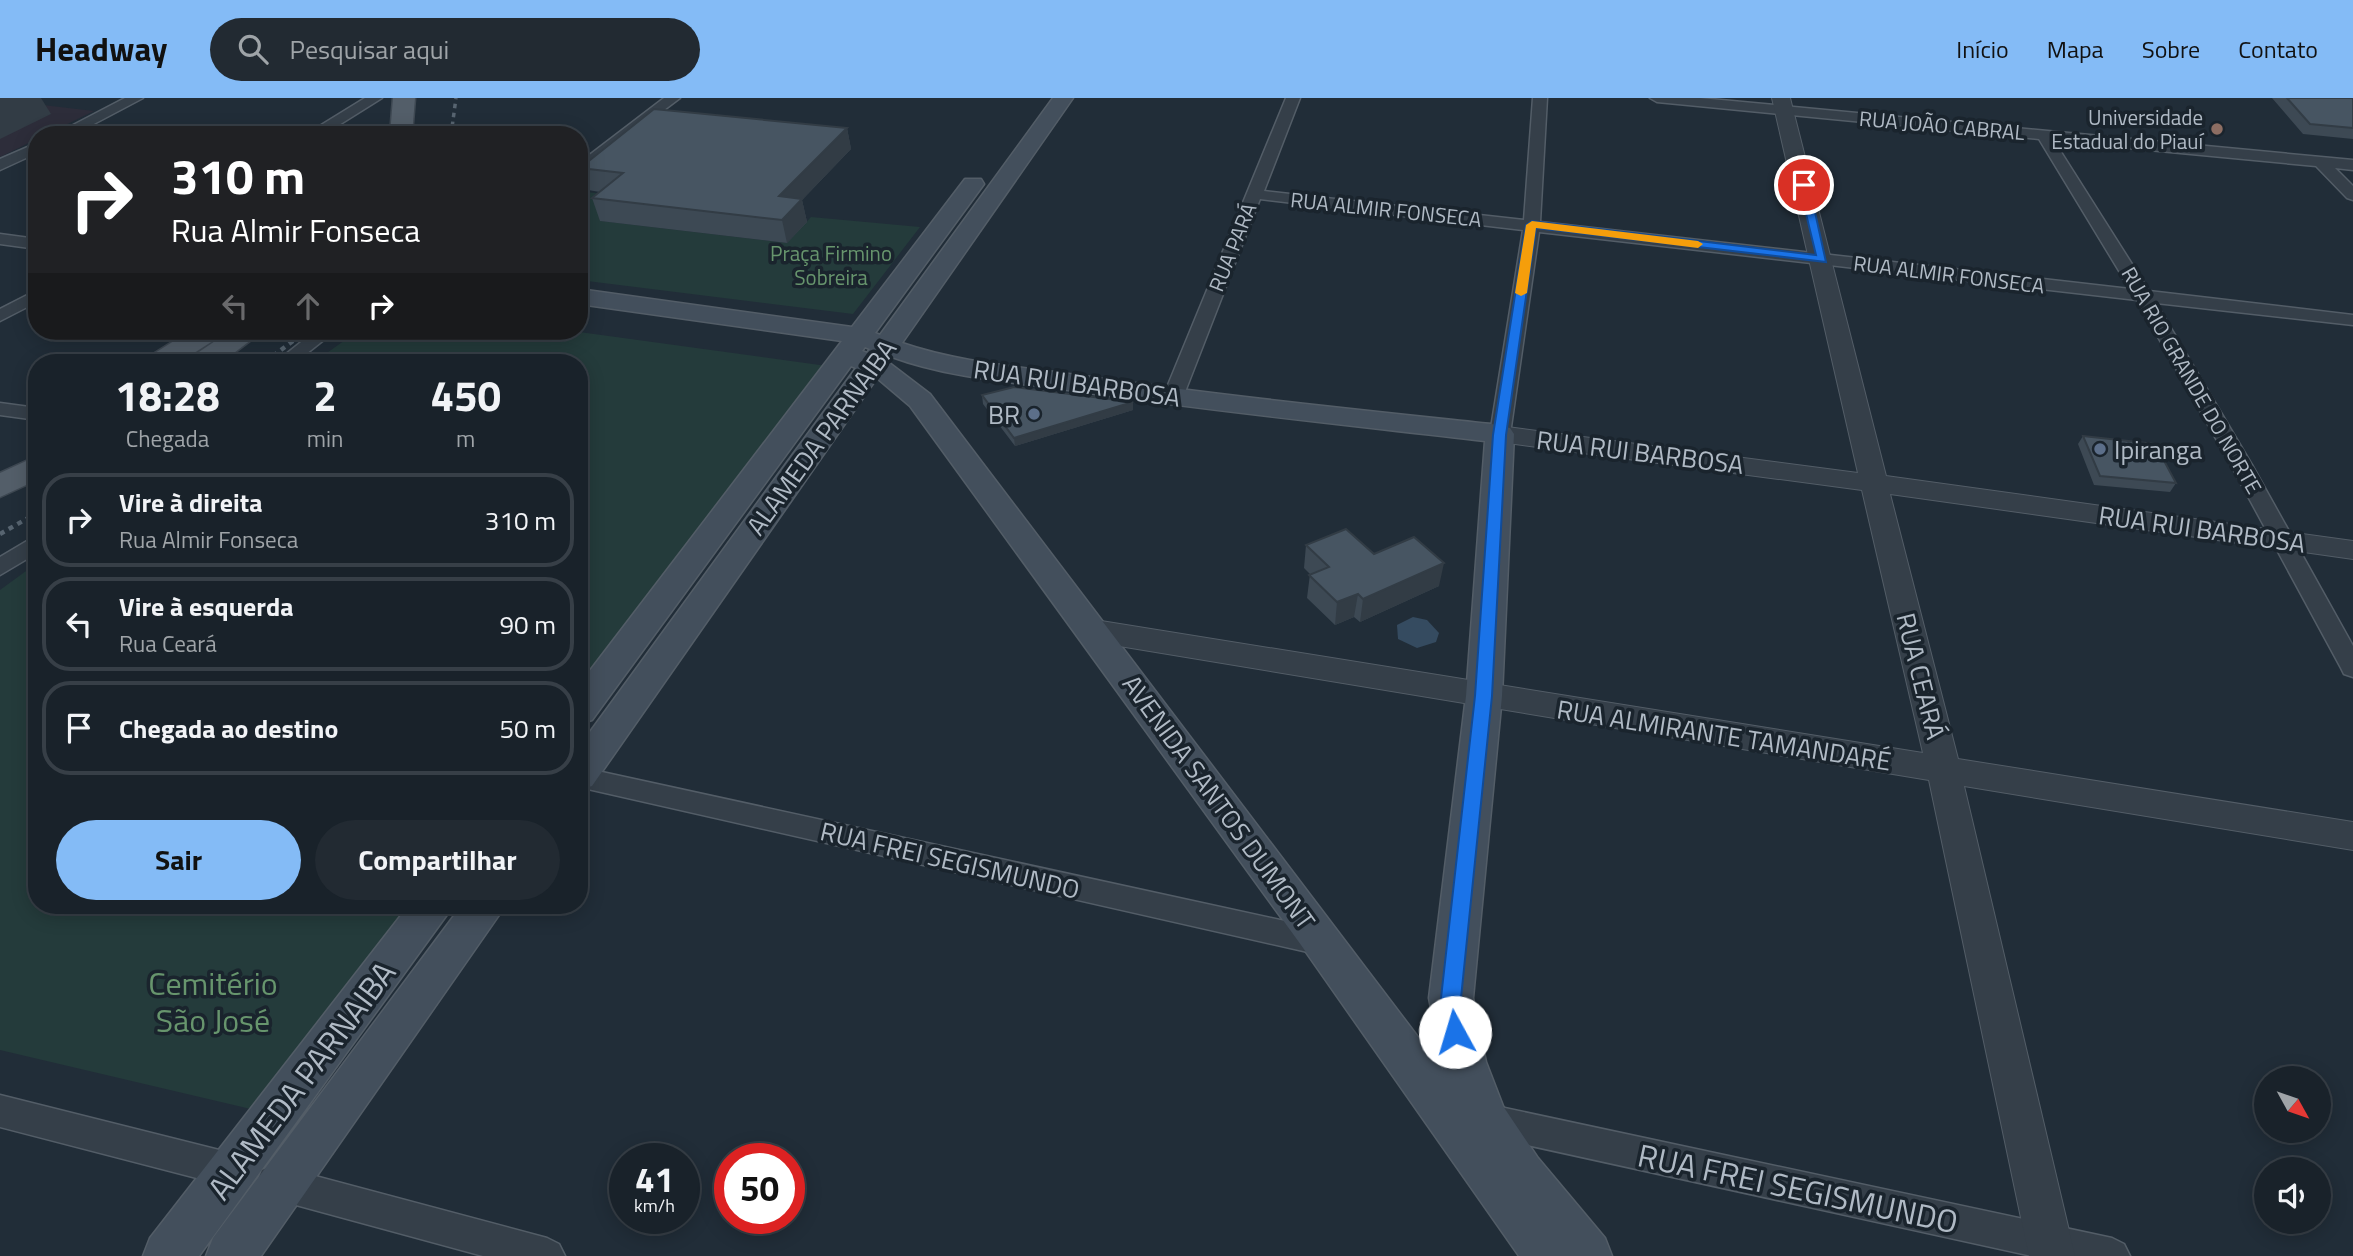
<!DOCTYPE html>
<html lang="pt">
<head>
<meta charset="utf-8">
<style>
	:root { --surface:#19222a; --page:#222a32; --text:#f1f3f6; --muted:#9fa4a8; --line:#373f47; --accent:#84bbf6 }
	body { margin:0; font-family:"Titillium Web",sans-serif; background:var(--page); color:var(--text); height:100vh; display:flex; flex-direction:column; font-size:26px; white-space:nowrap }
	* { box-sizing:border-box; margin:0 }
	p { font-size:23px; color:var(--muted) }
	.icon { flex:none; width:38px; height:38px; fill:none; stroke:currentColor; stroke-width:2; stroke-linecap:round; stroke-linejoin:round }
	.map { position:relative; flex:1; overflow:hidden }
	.drawer { position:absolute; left:28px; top:256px; width:560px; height:560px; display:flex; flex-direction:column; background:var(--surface); border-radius:28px; box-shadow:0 4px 18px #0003,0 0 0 2px var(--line) }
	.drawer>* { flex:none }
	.guide { position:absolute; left:28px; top:28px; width:560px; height:214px; border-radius:28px; box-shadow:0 4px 18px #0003,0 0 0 2px var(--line); background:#202124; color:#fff; overflow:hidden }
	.needle { width:46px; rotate:130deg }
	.tools { position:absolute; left:2254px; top:968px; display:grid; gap:14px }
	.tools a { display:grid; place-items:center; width:77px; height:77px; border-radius:50%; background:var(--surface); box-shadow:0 4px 18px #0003,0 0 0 2px var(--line); font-size:35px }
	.speed { position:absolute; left:609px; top:1045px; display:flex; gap:14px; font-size:35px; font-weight:700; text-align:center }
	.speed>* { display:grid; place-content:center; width:91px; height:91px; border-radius:50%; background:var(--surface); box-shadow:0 4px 18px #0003,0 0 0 2px var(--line); line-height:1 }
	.speed small { font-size:18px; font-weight:400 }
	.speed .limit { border:10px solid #d22; background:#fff; color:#111 }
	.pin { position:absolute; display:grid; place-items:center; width:60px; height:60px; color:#fff; margin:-30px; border:4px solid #fff; border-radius:50%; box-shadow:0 2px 7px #0007 }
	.me { position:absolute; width:77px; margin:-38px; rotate:354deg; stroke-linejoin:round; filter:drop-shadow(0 0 5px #0008) }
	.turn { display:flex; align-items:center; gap:24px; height:147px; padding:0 28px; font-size:32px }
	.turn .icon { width:91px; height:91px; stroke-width:2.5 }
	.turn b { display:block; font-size:49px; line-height:60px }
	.lanes { display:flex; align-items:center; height:66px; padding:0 28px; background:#0003; justify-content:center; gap:35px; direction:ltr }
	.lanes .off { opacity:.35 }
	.eta { display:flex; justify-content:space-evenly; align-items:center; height:119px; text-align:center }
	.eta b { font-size:42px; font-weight:700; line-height:49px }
	.primary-button { display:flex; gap:14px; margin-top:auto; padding:14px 28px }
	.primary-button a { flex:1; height:80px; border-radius:42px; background:var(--accent); color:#111; font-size:28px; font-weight:700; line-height:80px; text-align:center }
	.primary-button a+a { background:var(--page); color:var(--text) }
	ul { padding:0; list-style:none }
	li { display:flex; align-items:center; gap:21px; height:94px; margin:0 14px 10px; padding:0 14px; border:4px solid var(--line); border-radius:28px }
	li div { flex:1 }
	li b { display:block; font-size:26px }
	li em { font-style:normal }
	header { display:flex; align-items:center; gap:42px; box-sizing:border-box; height:98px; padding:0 35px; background:var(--accent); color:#111 }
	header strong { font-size:33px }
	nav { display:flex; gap:38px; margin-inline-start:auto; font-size:24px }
	.search { width:490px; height:63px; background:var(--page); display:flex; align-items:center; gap:18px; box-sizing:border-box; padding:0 24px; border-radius:38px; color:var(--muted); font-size:26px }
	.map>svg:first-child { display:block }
	.medical { fill:#2d2d3a }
	.green { fill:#243b3b }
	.water { fill:#354b60 }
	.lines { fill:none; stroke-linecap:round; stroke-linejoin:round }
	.minor-casing { stroke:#535d67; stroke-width:3 }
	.tertiary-casing { stroke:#535d67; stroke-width:2 }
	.secondary-casing { stroke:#535d67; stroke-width:3 }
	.primary-casing { stroke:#3e4852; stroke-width:3 }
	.minor { fill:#353f49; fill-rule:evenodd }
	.tertiary { fill:#353f49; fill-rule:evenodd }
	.secondary { fill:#434f5c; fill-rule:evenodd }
	.primary { fill:#535e69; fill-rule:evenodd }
	.rail-far1 { stroke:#576470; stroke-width:3.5; stroke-dasharray:4.5 4.5; stroke-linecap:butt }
	.rail { stroke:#576470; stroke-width:4.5; stroke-dasharray:5 5; stroke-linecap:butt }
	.wall { fill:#3d4954 }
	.shaded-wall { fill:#323c45 }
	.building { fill:#475562; stroke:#323c45; stroke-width:2 }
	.route { fill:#1a73e8; stroke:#114b97; stroke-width:2 }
	.slow { fill:#f59e0b }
	.education-dot { fill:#8d6e63; stroke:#1a242d; stroke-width:2.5 }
	.service-dot { fill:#5c6f8a; stroke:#1a242d; stroke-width:2.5 }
	.labels { text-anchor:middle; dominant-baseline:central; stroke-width:7; stroke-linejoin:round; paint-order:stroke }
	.far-poi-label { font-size:21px; fill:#b0bac5; stroke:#1a242d; text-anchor:end }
	.far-street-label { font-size:21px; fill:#b0bac5; stroke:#1a242d }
	.far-park-label { font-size:21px; fill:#67956d; stroke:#1a242d }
	.street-label { font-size:26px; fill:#b0bac5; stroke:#1a242d }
	.poi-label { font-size:26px; fill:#b0bac5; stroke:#1a242d; text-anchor:end }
	.near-park-label { font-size:32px; fill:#67956d; stroke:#1a242d }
	.near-street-label { font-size:32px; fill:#b0bac5; stroke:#1a242d }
</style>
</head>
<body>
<header>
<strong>Headway</strong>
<div class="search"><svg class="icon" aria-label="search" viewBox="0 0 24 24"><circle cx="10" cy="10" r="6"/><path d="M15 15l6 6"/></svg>Pesquisar aqui</div>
<nav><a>Início</a><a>Mapa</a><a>Sobre</a><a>Contato</a></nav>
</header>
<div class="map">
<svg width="2353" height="1158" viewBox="0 0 2353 1158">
	<rect width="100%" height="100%" fill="#212d38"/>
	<path class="medical" d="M0,2L94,13L45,37H37V41L0,59Z"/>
	<path class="green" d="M579,93L628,99L601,123L787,145L811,119L920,129L853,216L579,182Z
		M358,233H572L827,268L579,590V264H314Z
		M37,465V807H413L255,1012L0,952V492Z"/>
	<path class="water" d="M1413,519L1427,522L1439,535L1436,544L1417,550L1398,541L1397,527Z"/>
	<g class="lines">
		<g class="minor-casing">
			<path id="minor" d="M125,0H143L73,37H54Z
				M365,0H382L323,37H305Z
				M664,0H680L579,76V65Z
				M1286,0H1300L1264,93L1524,122L1533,0H1547L1540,124L2130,191L2039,41L1657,4L1650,0H1700L2353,62V72L2335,70L2353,88V102L2347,100L2316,68L2054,43L2149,193L2353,217V227L2156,205L2252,367L2353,548V579L2344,576L2341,570L2231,367L2137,202L1539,134L1510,336L1500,342L1490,336L1523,132L1260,101L1183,299L1173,305L1166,303L1163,299Z
				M37,45V55L0,72V61Z
				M0,136L37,141V151L0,146Z
				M37,192V204L0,223V211Z
				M315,233H335L296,264H276Z
				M0,305L37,310V322L0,317Z
				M37,437V455L0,477V459Z
				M579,669L1321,831L1331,835L1336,844L1331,853L1321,857L579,689Z
				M0,997L239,1057L251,1062L256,1074L251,1086L239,1091L0,1029Z
				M1486,1006L2112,1140L2124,1146L2130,1158H2032L1486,1038L1474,1033L1470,1022L1474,1011Z
				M274,1067L547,1140L559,1146L565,1158H483L274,1101L262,1096L257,1084L262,1072Z"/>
		</g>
		<g class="tertiary-casing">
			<path id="tertiary" d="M1772,0H1790L1886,378L2353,443V461L1890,396L1958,661L2353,724V752L1964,688L2075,1158H2029L1929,682L1095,544L1084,540L1080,533L1084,526L1095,522L1923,655L1862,392L1500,344L1491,341L1487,336L1491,331L1500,328L1858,375Z"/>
		</g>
		<g class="secondary-casing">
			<path id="secondary" d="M1053,0H1073L902,245C960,265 1024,269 1084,278C1222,298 1361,312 1500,327L1510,330L1514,336L1502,598L1473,900L1486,964L1503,1008L1538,1060L1605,1140L1612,1158H1519L1301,847L910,308L877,280L592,688L579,692V649L856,270L851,268L592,622L579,626V587L842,243L579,206V191L852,229L965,81H981L984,86L875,235L880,237ZM865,249L870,251L867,255L862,253ZM892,259C949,280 1014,284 1074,293C1211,313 1348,327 1485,343L1466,598L1429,900L1443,972L930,296L888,264Z
				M409,807H454L199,1158H143L150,1140Z
				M462,807H506L261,1158H206L213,1140Z"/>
		</g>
		<g class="primary-casing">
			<path id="primary" d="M393,0H415L412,37H390Z
				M190,233H223L219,239L180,264H145L150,258Z
				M230,233H263L222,264H188L193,258Z
				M37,358V382L0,399V375Z"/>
		</g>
		<use href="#minor" class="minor"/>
		<use href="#tertiary" class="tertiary"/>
		<use href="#secondary" class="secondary"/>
		<use href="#primary" class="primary"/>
		<path class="rail-far1" d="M451,37L456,0"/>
		<path class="rail" d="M265,264L306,233
			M0,436L37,415"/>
	</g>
	<path class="wall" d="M2272,0H2353V41L2303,36Z
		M847,30L851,51L802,102L807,124L787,145L600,123L592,100L600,94L588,92L580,70Z
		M982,297L1133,304V312L1015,348L983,306Z
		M2083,338L2176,385L2170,394L2094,387L2078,346Z
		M1306,447L1374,456L1439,488L1360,524L1354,519L1335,527L1307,500L1310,476L1304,470Z"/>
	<path class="shaded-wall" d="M0,0H41L51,16L0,41Z
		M847,30L851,51L802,102L807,124L787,145L782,122L779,98Z
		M1133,304V312L1015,348L1014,340Z
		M1444,465L1439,488L1360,524L1363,501Z
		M1358,496L1354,519L1335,527L1337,504Z"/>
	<path class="building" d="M2287,0H2353V30L2310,26Z
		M654,11L847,30L779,98L802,101L782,122L592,100L623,75L580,70Z
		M1014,289L1133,304L1014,340L982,297Z
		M2083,338L2155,346L2176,385L2100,378Z
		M1346,431L1374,456L1414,439L1444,465L1363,501L1358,496L1337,504L1309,477L1329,469L1306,447Z"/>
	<path class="route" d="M1804,84L1809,87L1826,164L1536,130L1506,337L1492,598L1461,900L1465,934L1462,940L1455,943L1448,940L1441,900L1475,598L1493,337L1526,127L1532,123L1816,157L1799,87Z"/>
	<path class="slow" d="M1532,123L1698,143L1703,146L1698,150L1536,130L1527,195L1521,198L1515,195L1526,127Z"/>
	<circle class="education-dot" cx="2217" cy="31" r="7"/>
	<g class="service-dot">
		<circle cx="1034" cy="316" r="7"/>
		<circle cx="2100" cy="351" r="7"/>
	</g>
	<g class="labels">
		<g class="far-poi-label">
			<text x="2203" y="19">Universidade<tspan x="2203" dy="24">Estadual do Piauí</tspan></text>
		</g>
		<g class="far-street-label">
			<text transform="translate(1942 27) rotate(5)">RUA JOÃO CABRAL</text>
			<text transform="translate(1386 111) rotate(6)">RUA ALMIR FONSECA</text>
			<text transform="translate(1232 149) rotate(-68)">RUA PARÁ</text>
			<text transform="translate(1949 176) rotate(7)">RUA ALMIR FONSECA</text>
			<text transform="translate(2192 282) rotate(60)">RUA RIO GRANDE DO NORTE</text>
		</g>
		<g class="far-park-label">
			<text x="831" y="155">Praça Firmino<tspan x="831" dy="24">Sobreira</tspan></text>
		</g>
		<g class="street-label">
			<text transform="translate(1077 285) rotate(8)">RUA RUI BARBOSA</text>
			<text transform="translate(821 339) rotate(-54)">ALAMEDA PARNAIBA</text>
			<text transform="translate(1640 354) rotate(7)">RUA RUI BARBOSA</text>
			<text transform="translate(2202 431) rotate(8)">RUA RUI BARBOSA</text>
			<text transform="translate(1921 578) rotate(76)">RUA CEARÁ</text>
			<text transform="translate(1724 637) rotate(9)">RUA ALMIRANTE TAMANDARÉ</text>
			<text transform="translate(1219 704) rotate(54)">AVENIDA SANTOS DUMONT</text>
			<text transform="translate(950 762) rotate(13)">RUA FREI SEGISMUNDO</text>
		</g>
		<g class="poi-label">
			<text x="1020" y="316">BR</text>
			<text x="2114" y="351" text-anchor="start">Ipiranga</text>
		</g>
		<g class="near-park-label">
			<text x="213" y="885">Cemitério<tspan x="213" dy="37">São José</tspan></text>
		</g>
		<g class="near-street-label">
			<text transform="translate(301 982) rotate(-53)">ALAMEDA PARNAIBA</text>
			<text transform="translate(1798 1090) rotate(12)">RUA FREI SEGISMUNDO</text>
		</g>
	</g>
</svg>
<div class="tools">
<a><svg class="needle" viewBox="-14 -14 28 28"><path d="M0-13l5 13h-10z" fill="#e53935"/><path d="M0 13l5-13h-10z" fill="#9fa4a8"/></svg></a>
<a><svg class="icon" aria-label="sound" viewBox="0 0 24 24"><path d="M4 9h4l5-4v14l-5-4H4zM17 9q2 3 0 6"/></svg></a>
</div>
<div class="speed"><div>41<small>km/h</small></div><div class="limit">50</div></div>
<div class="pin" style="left:1804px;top:87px;background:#d93025"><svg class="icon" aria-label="arrive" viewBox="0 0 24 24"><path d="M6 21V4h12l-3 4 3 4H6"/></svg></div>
<svg class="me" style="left:1455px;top:934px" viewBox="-20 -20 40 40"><circle r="19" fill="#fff"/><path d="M0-13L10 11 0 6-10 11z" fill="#1a73e8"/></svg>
<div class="guide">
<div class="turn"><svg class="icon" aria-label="right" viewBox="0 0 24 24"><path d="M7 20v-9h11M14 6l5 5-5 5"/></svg><div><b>310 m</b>Rua Almir Fonseca</div></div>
<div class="lanes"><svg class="icon off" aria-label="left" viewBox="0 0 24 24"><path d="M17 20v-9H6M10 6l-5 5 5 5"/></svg><svg class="icon off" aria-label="ahead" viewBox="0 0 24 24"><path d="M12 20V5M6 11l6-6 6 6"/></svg><svg class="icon" aria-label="right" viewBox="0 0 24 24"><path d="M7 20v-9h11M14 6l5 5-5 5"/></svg></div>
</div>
<section class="drawer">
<div class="eta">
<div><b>18:28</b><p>Chegada</p></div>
<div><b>2</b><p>min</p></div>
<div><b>450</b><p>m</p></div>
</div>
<ul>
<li><svg class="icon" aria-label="right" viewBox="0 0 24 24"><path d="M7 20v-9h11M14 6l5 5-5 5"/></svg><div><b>Vire à direita</b><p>Rua Almir Fonseca</p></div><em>310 m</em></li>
<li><svg class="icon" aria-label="left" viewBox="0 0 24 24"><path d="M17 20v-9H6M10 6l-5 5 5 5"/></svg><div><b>Vire à esquerda</b><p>Rua Ceará</p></div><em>90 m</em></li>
<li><svg class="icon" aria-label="arrive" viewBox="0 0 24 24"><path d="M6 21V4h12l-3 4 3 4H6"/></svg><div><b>Chegada ao destino</b></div><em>50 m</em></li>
</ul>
<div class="primary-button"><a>Sair</a><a>Compartilhar</a></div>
</section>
</div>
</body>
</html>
